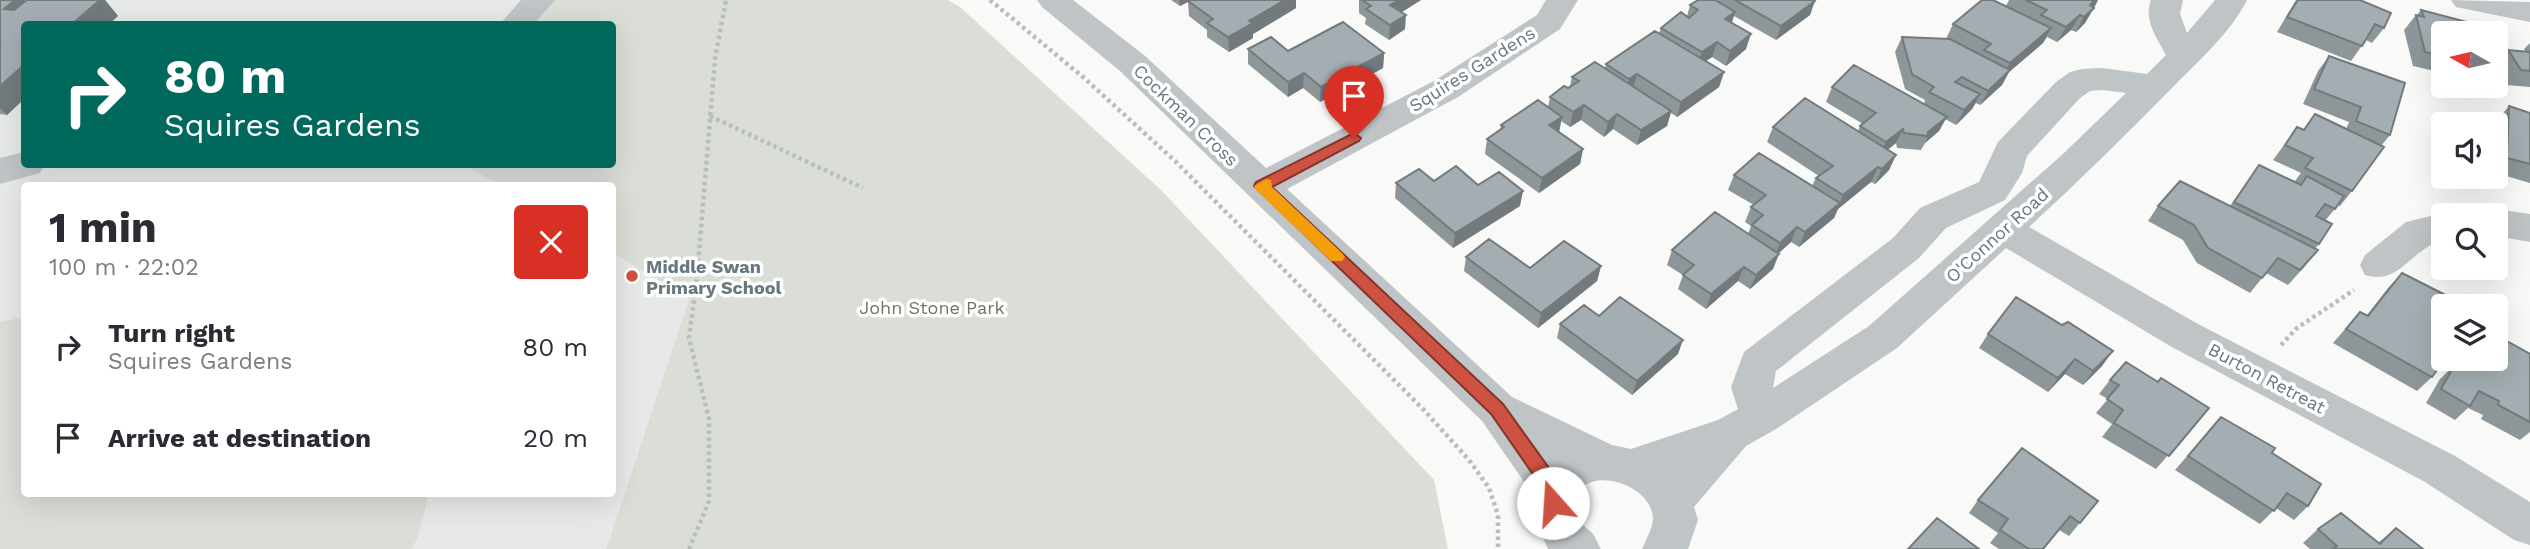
<!DOCTYPE html>
<html lang="en">
<head>
<meta charset="utf-8">
<style>
	:root { --surface:#fff; --page:#f7f7f7; --text:#2b2b33; --muted:#7c7c81 }
	body { margin:0; font-family:"Work Sans",sans-serif; background:var(--page); color:var(--text); height:100vh; display:flex; flex-direction:column; font-size:26px; white-space:nowrap }
	* { box-sizing:border-box; margin:0 }
	p { font-size:23px; color:var(--muted) }
	.icon { flex:none; width:38px; height:38px; fill:none; stroke:currentColor; stroke-width:2; stroke-linecap:round; stroke-linejoin:round }
	.map { position:relative; flex:1; overflow:hidden }
	.panel { position:absolute; left:21px; top:182px; width:595px; height:315px; display:flex; flex-direction:column; background:var(--surface); border-radius:7px; box-shadow:0 7px 28px #0002 }
	.panel>* { flex:none }
	.guide { position:absolute; left:21px; top:21px; width:595px; height:147px; border-radius:7px; box-shadow:0 7px 28px #0002; background:#00695c; color:#fff; overflow:hidden }
	.needle { width:46px; rotate:278deg }
	.controls { position:absolute; left:2431px; top:21px; display:grid; gap:14px }
	.controls a { display:grid; place-items:center; width:77px; height:77px; border-radius:7px; background:var(--surface); box-shadow:0 7px 28px #0002; font-size:35px }
	.pin { position:absolute; display:grid; place-items:center; width:60px; height:60px; color:#fff; margin:-72px -30px; border-radius:50% 50% 50% 0; rotate:-45deg; box-shadow:0 0 7px #0007 }
	.pin .icon { rotate:45deg }
	.me { position:absolute; width:77px; margin:-38px; rotate:341deg; stroke-linejoin:round; filter:drop-shadow(0 0 5px #0008) }
	.turn { display:flex; align-items:center; gap:24px; height:147px; padding:0 28px; font-size:32px }
	.turn .icon { width:91px; height:91px; stroke-width:2.5 }
	.turn b { display:block; font-size:49px; line-height:60px }
	.round { display:grid; place-items:center; flex:none; width:74px; height:74px; border-radius:7px; background:var(--page) }
	.head { display:flex; align-items:center; justify-content:space-between; height:119px; padding:0 28px }
	h1 { font-size:42px; font-weight:700; line-height:52px }
	ul { padding:0; list-style:none }
	li { display:flex; align-items:center; gap:21px; height:91px; padding:0 28px }
	li div { flex:1 }
	li b { display:block; font-size:26px }
	li em { font-style:normal }
	.map>svg:first-child { display:block }
	.built { fill:#e7e9e8 }
	.green { fill:#daded7 }
	.lines { fill:none; stroke-linecap:round; stroke-linejoin:round }
	.path { stroke:#b9bdbe; stroke-width:4.5; stroke-dasharray:3.5 3.5; stroke-linecap:butt }
	.minor { fill:#bfc4c6; fill-rule:evenodd }
	.wall { fill:#8d9699 }
	.shaded-wall { fill:#737a7d }
	.building { fill:#a4aeb2; stroke:#737a7d; stroke-width:2 }
	.route { fill:#ce5242; stroke:#86352b; stroke-width:2 }
	.slow { fill:#f59e0b }
	.poi-dot { fill:#ce5242; stroke:#fff; stroke-width:2.5 }
	.labels { text-anchor:middle; dominant-baseline:central; stroke-width:7; stroke-linejoin:round; paint-order:stroke }
	.street-label { font-size:18px; fill:#67787e; stroke:#fff }
	.poi-label { font-size:18px; font-weight:bold; fill:#67787e; stroke:#fff; text-anchor:start }
	.park-label { font-size:18px; fill:#6b7766; stroke:#fff }
</style>
</head>
<body>
<div class="map">
<svg width="2530" height="549" viewBox="0 0 2530 549">
	<rect width="100%" height="100%" fill="#f9f9f7"/>
	<path class="built" d="M0,0H535L512,24H24V164H465L500,185L24,186V494H612L613,253L689,299L606,549H0Z"/>
	<path class="green" d="M535,0H948L960,7L1160,189L1434,480L1448,549H606L689,299L613,253L612,186L500,185L465,165L612,164V24H512Z
		M24,317V494H429L417,539L411,549H0V322Z"/>
	<g class="lines">
		<path class="path" d="M990,0L1083,77L1175,161L1422,408L1469,460L1489,488L1498,515V549
			M710,116L863,188
			M2281,345L2297,328L2354,290
			M689,549L709,501V419L689,338L697,277L715,59L726,0"/>
		<path class="minor" d="M521,0H555L534,24H500Z
			M1037,0H1073L1144,55L1266,168L1434,81L1537,15L1546,0H1578L1560,29L1458,97L1287,189L1512,397L1612,445L1631,449L1718,420L1738,409L1731,387L1744,352L1893,238L1920,208L1979,182L1998,142L2056,82L2070,72L2082,69L2102,68L2147,74L2166,55C2157,38 2143,20 2151,0H2183L2180,14L2187,33L2215,0H2247C2230,34 2197,62 2171,89C2125,136 2078,182 2029,227L2198,324L2455,456L2530,502V545L2514,540L2425,482L2170,346L2006,248L1897,348L1776,429L1746,446L1694,507L1698,520L1688,549H1642C1646,540 1653,527 1653,518C1651,480 1574,461 1575,508C1575,521 1586,526 1593,534C1596,538 1598,545 1601,549H1548L1532,514L1533,495L1482,421L1120,71L1042,7ZM2102,90L2126,93L2064,153L1869,326L1773,388L1776,371L1919,258L1946,228L2005,200L2022,173L2027,156L2080,98L2090,91Z
			M2451,0L2530,2V22L2456,7Z
			M24,152V164H45L40,173L0,184V158Z
			M2496,209L2530,214V242L2496,236V215H2482Z
			M2443,213L2449,215H2443V241C2411,247 2401,286 2365,275L2360,265L2365,255L2406,222Z"/>
	</g>
	<path class="wall" d="M0,0H24L25,1L27,0H105L118,16L109,24H24V99L7,115L0,114Z
		M1171,0H1296V8L1253,34V38L1229,52L1207,37V30L1189,16L1188,2L1180,6Z
		M1359,0H1421L1402,12L1405,29L1389,40L1365,24L1366,18L1359,13Z
		M1698,0H1814L1810,15L1776,40L1734,16L1732,23L1746,49L1726,66L1712,57L1706,61L1724,72L1719,87L1677,117L1671,113L1667,126L1637,145L1613,129L1604,137L1581,120L1570,127L1561,121L1559,132L1583,149L1580,164L1539,193L1485,154L1487,139L1500,130L1501,125L1548,107L1550,97L1570,86L1572,77L1605,68L1606,64L1659,33L1661,28L1687,16L1690,5Z
		M2009,0H2098L2085,23L2076,32L2071,30L2057,42L2047,37L2043,43L2009,72L2002,85L1980,105L1976,103L1972,109L1956,125L1945,119L1939,131L1925,143L1921,150L1897,148L1896,143L1888,150L1896,155L1889,170L1875,184L1871,182L1838,209L1834,218L1799,247L1791,242L1778,254L1773,269L1750,289L1738,281L1706,309L1678,289L1683,275L1667,265L1672,250L1748,234L1751,226L1745,222L1751,207L1754,205L1728,190L1734,175L1812,186L1816,178L1819,176L1767,142L1773,127L1858,131L1860,126L1863,124L1826,102L1832,87L1924,104L1925,100L1905,89L1895,52L1902,37L1946,39L1953,24L2006,6Z
		M2296,0H2360L2384,28L2372,43L2366,40L2351,61L2277,32Z
		M2421,10L2443,33V73L2413,66L2404,30L2416,15H2417Z
		M2530,43V87L2507,85L2496,64L2508,50L2526,52L2524,49Z
		M1248,49L1288,51L1384,53L1383,68L1320,102L1303,88L1288,97L1248,64Z
		M2329,56L2390,135L2381,146L2352,191L2340,206L2338,205L2325,221L2319,244L2315,249L2306,265L2288,285L2266,273L2250,293L2197,263L2183,240L2148,221L2158,206H2230L2259,165L2295,181L2301,173L2273,160L2297,127L2303,130L2315,114L2346,129L2349,122L2303,104L2318,71Z
		M2509,106L2530,113V183L2496,173V121Z
		M1434,181L1478,185L1520,206L1453,248L1395,198L1396,183Z
		M1466,257L1530,268L1601,266L1597,281L1538,328L1464,271Z
		M2402,273L2432,377L2417,391L2333,343L2360,312L2367,315L2388,288Z
		M1599,316L1678,354L1632,395L1557,338L1560,324Z
		M1988,334L2102,366L2083,385L2065,374L2048,392L1979,348Z
		M2530,354V432L2520,440L2481,419L2483,415L2468,408L2455,420L2426,403L2440,379L2455,364L2462,367L2467,359H2496Z
		M2110,380L2158,382L2209,408L2156,469L2102,437L2112,424L2096,413L2108,399L2099,394Z
		M2221,417L2272,453L2308,506L2294,520L2276,508L2260,524L2175,470Z
		M1978,500L2098,501L2069,536L2059,530L2043,549H1999L1990,543L1998,533L1969,513Z
		M2396,528L2423,549H2310L2303,543L2318,529L2379,542Z"/>
	<path class="shaded-wall" d="M15,0H24L36,15L4,9Z
		M100,0H105L118,16L109,24H72Z
		M1179,0H1191L1180,6Z
		M1285,0H1296V8L1253,34V38L1229,52L1228,37L1249,21Z
		M1399,0H1421L1389,20L1390,5Z
		M2095,0H2098L2094,8L2089,13L2094,8L2085,23L2076,32L2090,5Z
		M1815,1L1810,15L1776,40L1781,26Z
		M1735,12L1730,26L1725,19Z
		M1406,15L1405,29L1389,40L1390,25Z
		M2080,15L2071,30L2057,42L2066,27Z
		M2051,28L2043,43L2009,72L2002,85L1980,105L1988,91L2002,77L2010,63Z
		M1751,34L1746,49L1726,66L1730,51Z
		M1717,42L1712,57L1697,67L1702,52Z
		M1384,53L1383,68L1320,102L1321,87Z
		M24,65V99L7,115L0,108V86Z
		M1724,72L1719,87L1677,117L1681,102Z
		M1304,73L1303,88L1288,97V82Z
		M1637,74L1633,89L1625,94L1629,79Z
		M1980,94L1972,109L1956,125L1964,110Z
		M1584,105L1581,120L1570,127L1573,112Z
		M1671,111L1667,126L1637,145L1641,130Z
		M1617,114L1613,129L1604,137L1608,122Z
		M1562,117L1559,132L1549,125Z
		M1947,117L1939,131L1925,143L1928,136V132Z
		M1903,129L1896,143L1879,156L1886,142Z
		M1583,149L1580,164L1539,193L1542,178Z
		M1896,155L1889,170L1875,184L1882,169Z
		M1878,167L1871,182L1838,209L1834,218L1799,247L1805,232L1839,205L1843,195Z
		M1523,191L1520,206L1453,248L1455,233Z
		M1797,227L1791,242L1774,257L1780,243Z
		M1779,254L1773,269L1750,289L1756,275Z
		M1601,266L1597,281L1538,328L1541,313Z
		M1744,267L1738,281L1706,309L1711,294Z
		M1683,340L1678,354L1632,395L1637,381Z
		M2113,351L2102,366L2083,385L2093,371Z
		M2075,359L2065,374L2048,392L2058,378Z"/>
	<path class="building" d="M0,0H15L4,9L14,10L27,0H100L72,24H24V65L0,86Z
		M1190,0H1285L1249,21L1253,23L1228,37L1207,23L1213,19L1188,1Z
		M1362,0H1399L1390,5L1406,15L1390,25L1366,9L1371,6Z
		M1698,0H1715L1735,12L1725,19L1751,34L1730,51L1717,42L1702,52L1661,28L1681,12L1689,18L1698,10L1690,5Z
		M1735,0H1814L1815,1L1781,26Z
		M1982,0H1993L2051,28L2010,63L1984,50L1991,44L1953,24Z
		M2026,0H2095L2090,5L2094,8L2084,17L2080,15L2066,27L2041,15L2047,10Z
		M2298,0H2360L2391,13L2384,28L2375,24L2362,46L2287,17Z
		M2421,10L2490,28L2492,33H2443V56L2425,52L2416,15L2424,17Z
		M1343,22L1384,53L1321,87L1304,73L1288,82L1248,49L1271,37L1288,51Z
		M1655,31L1724,72L1681,102L1637,74L1629,79L1606,64Z
		M1902,37L1950,39L2010,70L1988,91L1962,77L1955,82L1980,94L1964,110L1929,92L1934,87L1912,74Z
		M2508,50L2530,52V71L2521,70Z
		M2329,56L2405,83L2390,135L2356,121L2361,107L2314,89Z
		M1595,62L1671,111L1641,130L1617,114L1608,122L1584,105L1573,112L1550,97L1564,86L1568,88L1579,81L1572,77Z
		M1854,65L1947,117L1928,132V136L1904,133L1903,129L1886,142L1860,126L1876,113L1832,87Z
		M1805,98L1896,155L1882,169L1878,167L1843,195L1816,178L1833,166L1773,127Z
		M1538,100L1562,117L1549,125L1583,149L1542,178L1487,139L1504,127L1501,125Z
		M2509,106L2530,113V164L2507,158Z
		M2315,114L2384,147L2352,191L2305,168L2313,158L2285,145L2297,127L2304,130Z
		M1759,153L1840,203L1805,232L1797,227L1780,243L1752,225L1763,215L1751,207L1766,195L1734,175Z
		M2259,165L2301,185L2307,176L2344,196L2335,209L2325,204L2316,216L2332,224L2319,244L2234,202Z
		M1456,166L1478,185L1499,172L1523,191L1455,233L1396,183L1419,169L1434,181Z
		M2180,181L2318,250L2300,270L2278,258L2262,278L2208,248L2194,225L2158,206Z
		M1715,212L1779,254L1756,275L1744,267L1711,294L1683,275L1694,265L1672,250Z
		M1489,239L1530,268L1564,241L1601,266L1541,313L1466,257Z
		M2402,273L2467,306H2443V359H2445L2432,377L2346,329L2360,312L2368,316Z
		M1620,297L1683,340L1637,381L1560,324L1584,305L1599,316Z
		M2016,297L2062,325L2068,322L2113,351L2093,371L2075,359L2058,378L1988,334Z
		M2496,335L2530,354V422L2498,405L2499,401L2479,391L2470,406L2441,389L2455,364L2466,370L2473,359H2496Z
		M2126,362L2158,382L2161,378L2209,408L2169,456L2114,423L2123,410L2107,399L2119,385L2110,380Z
		M2221,417L2275,448L2272,453L2321,484L2308,506L2287,493L2274,511L2188,456Z
		M2022,448L2098,501L2080,523L2070,516L2043,549H2029L2000,530L2008,519L1978,500Z
		M2341,513L2380,544L2396,528L2423,549H2332L2337,546L2318,529Z
		M1937,518L1979,549H1908Z"/>
	<path class="route" d="M1354,133L1361,138L1359,141L1272,187L1503,404L1562,486L1564,491L1559,509L1553,511L1546,509L1544,503L1546,493L1491,414L1254,186L1256,182Z"/>
	<path class="slow" d="M1266,179L1271,180L1272,187L1342,253L1345,257L1342,261H1331L1256,190L1254,186Z"/>
	<circle class="poi-dot" cx="632" cy="276" r="7"/>
	<g class="labels">
		<g class="street-label">
			<text transform="translate(1472 69) rotate(-32)">Squires Gardens</text>
			<text transform="translate(1186 115) rotate(44)">Cockman Cross</text>
			<text transform="translate(1997 235) rotate(-42)">O'Connor Road</text>
			<text transform="translate(2267 378) rotate(28)">Burton Retreat</text>
		</g>
		<g class="poi-label">
			<text x="646" y="266">Middle Swan<tspan x="646" dy="21">Primary School</tspan></text>
		</g>
		<g class="park-label">
			<text x="932" y="307">John Stone Park</text>
		</g>
	</g>
</svg>
<div class="controls">
<a><svg class="needle" viewBox="-14 -14 28 28"><path d="M0-13l5 13h-10z" fill="#e53935"/><path d="M0 13l5-13h-10z" fill="#7c7c81"/></svg></a>
<a><svg class="icon" aria-label="sound" viewBox="0 0 24 24"><path d="M4 9h4l5-4v14l-5-4H4zM17 9q2 3 0 6"/></svg></a>
<a><svg class="icon" aria-label="search" viewBox="0 0 24 24"><circle cx="10" cy="10" r="6"/><path d="M15 15l6 6"/></svg></a>
<a><svg class="icon" aria-label="layers" viewBox="0 0 24 24"><path d="M12 4l9 5-9 5-9-5zM3 14l9 5 9-5"/></svg></a>
</div>
<div class="pin" style="left:1354px;top:138px;background:#d93025"><svg class="icon" aria-label="arrive" viewBox="0 0 24 24"><path d="M6 21V4h12l-3 4 3 4H6"/></svg></div>
<svg class="me" style="left:1553px;top:503px" viewBox="-20 -20 40 40"><circle r="19" fill="#fff"/><path d="M0-13L10 11 0 6-10 11z" fill="#ce5242"/></svg>
<div class="guide">
<div class="turn"><svg class="icon" aria-label="right" viewBox="0 0 24 24"><path d="M7 20v-9h11M14 6l5 5-5 5"/></svg><div><b>80 m</b>Squires Gardens</div></div>
</div>
<section class="panel">
<div class="head"><div><h1>1 min</h1><p>100 m · 22:02</p></div><a class="round" style="background:#d93025;color:#fff"><svg class="icon" aria-label="close" viewBox="0 0 24 24"><path d="M6 6l12 12M18 6L6 18"/></svg></a></div>
<ul>
<li><svg class="icon" aria-label="right" viewBox="0 0 24 24"><path d="M7 20v-9h11M14 6l5 5-5 5"/></svg><div><b>Turn right</b><p>Squires Gardens</p></div><em>80 m</em></li>
<li><svg class="icon" aria-label="arrive" viewBox="0 0 24 24"><path d="M6 21V4h12l-3 4 3 4H6"/></svg><div><b>Arrive at destination</b></div><em>20 m</em></li>
</ul>
</section>
</div>
</body>
</html>
